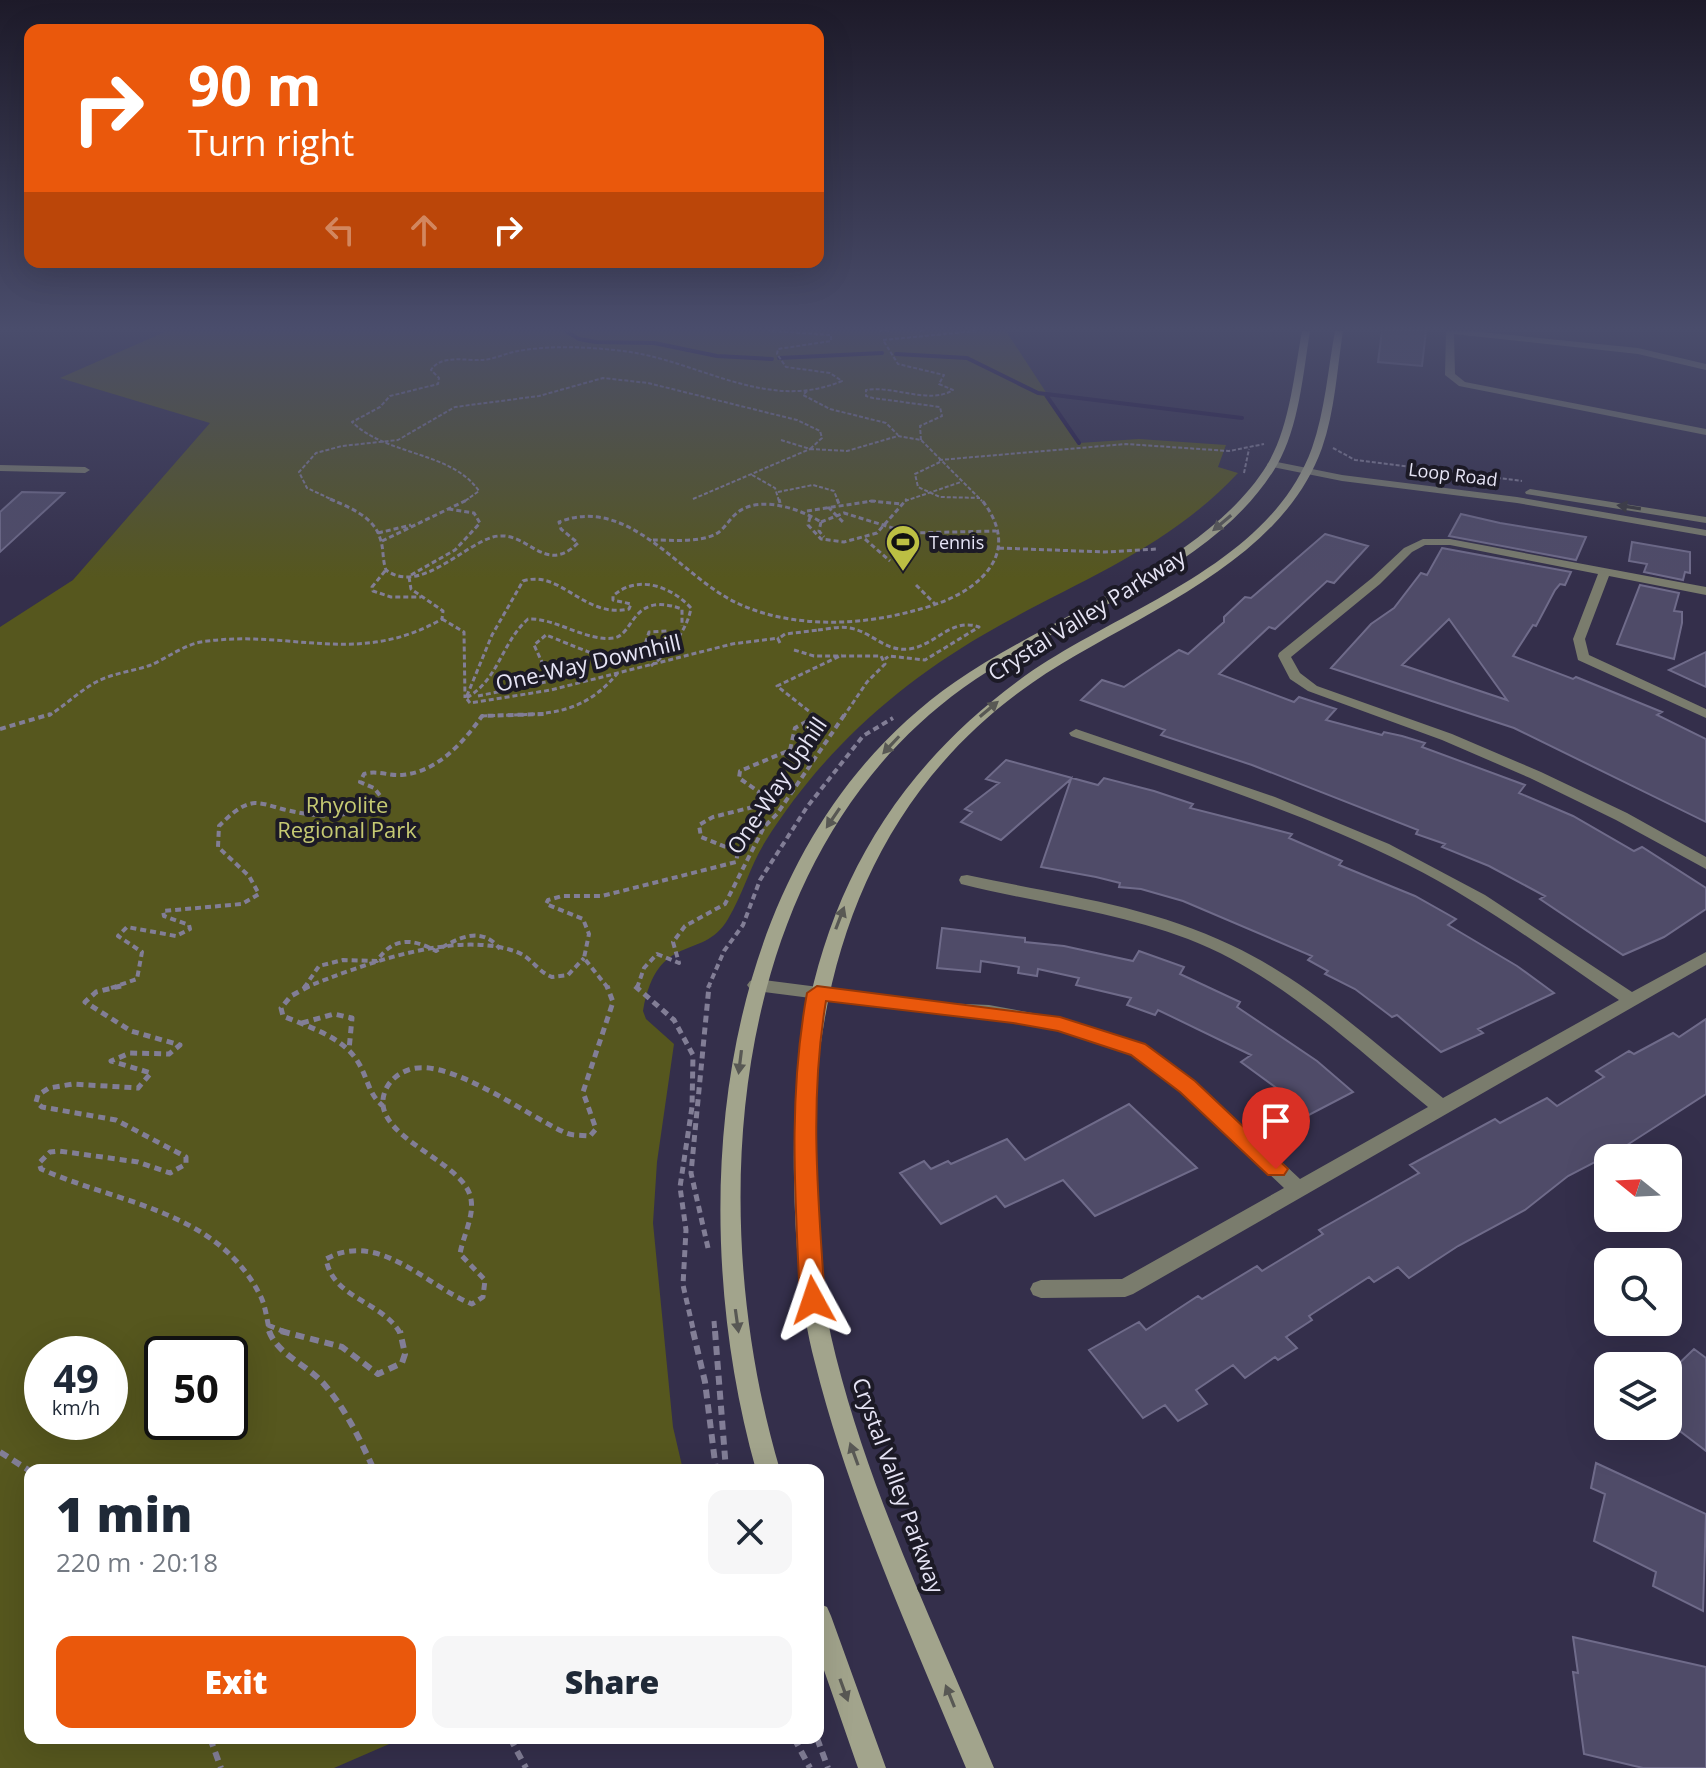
<!DOCTYPE html>
<html lang="en">
<head>
<meta charset="utf-8">
<style>
	:root { --surface:#fff; --page:#f6f6f7; --text:#1f2937; --muted:#747a83; --accent:#ea580c }
	body { margin:0; font-family:"Open Sans",sans-serif; background:var(--page); color:var(--text); height:100vh; display:flex; flex-direction:column; font-size:30px; white-space:nowrap }
	* { box-sizing:border-box; margin:0 }
	p { font-size:26px; color:var(--muted) }
	.icon { flex:none; width:44px; height:44px; fill:none; stroke:currentColor; stroke-width:2; stroke-linecap:round; stroke-linejoin:round }
	.map { position:relative; flex:1; overflow:hidden }
	.panel { position:absolute; left:24px; top:1464px; width:800px; height:280px; display:flex; flex-direction:column; background:var(--surface); border-radius:16px; box-shadow:0 8px 32px #0002 }
	.panel>* { flex:none }
	.guide { position:absolute; left:24px; top:24px; width:800px; height:244px; border-radius:16px; box-shadow:0 8px 32px #0002; background:#ea580c; color:#fff; overflow:hidden }
	.needle { width:52px; rotate:288deg }
	.tools { position:absolute; left:1594px; top:1144px; display:grid; gap:16px }
	.tools a { display:grid; place-items:center; width:88px; height:88px; border-radius:16px; background:var(--surface); box-shadow:0 8px 32px #0002; font-size:40px }
	.speed { position:absolute; left:24px; top:1336px; display:flex; gap:16px; font-size:40px; font-weight:700; text-align:center }
	.speed>* { display:grid; place-content:center; width:104px; height:104px; border-radius:50%; background:var(--surface); box-shadow:0 8px 32px #0002; line-height:1 }
	.speed small { font-size:20px; font-weight:400 }
	.speed .limit { border:4px solid #111; border-radius:12px; background:#fff; color:#111 }
	.pin { position:absolute; display:grid; place-items:center; width:68px; height:68px; color:#fff; margin:-82px -34px; border-radius:50% 50% 50% 0; rotate:-45deg; box-shadow:0 0 8px #0007 }
	.pin .icon { rotate:45deg }
	.me { position:absolute; width:88px; margin:-44px; rotate:355deg; stroke-linejoin:round; filter:drop-shadow(0 0 6px #0008) }
	.turn { display:flex; align-items:center; gap:28px; height:168px; padding:0 32px; font-size:36px }
	.turn .icon { width:104px; height:104px; stroke-width:2.5 }
	.turn b { display:block; font-size:56px; line-height:68px }
	.lanes { display:flex; align-items:center; height:76px; padding:0 32px; background:#0003; justify-content:center; gap:40px; direction:ltr }
	.lanes .off { opacity:.35 }
	.round { display:grid; place-items:center; flex:none; width:84px; height:84px; border-radius:16px; background:var(--page) }
	.headline { display:flex; align-items:center; justify-content:space-between; height:136px; padding:0 32px }
	h1 { font-size:48px; font-weight:800; line-height:60px }
	.action { display:flex; gap:16px; margin-top:auto; padding:16px 32px }
	.action a { flex:1; height:92px; border-radius:16px; background:var(--accent); color:#fff; font-size:32px; font-weight:800; line-height:92px; text-align:center }
	.action a+a { background:var(--page); color:var(--text) }
	.map>svg:first-child { display:block }
	.green { fill:#56571e; fill-rule:evenodd }
	.lines { fill:none; stroke-linecap:round; stroke-linejoin:round }
	.stream { stroke:#201541; stroke-width:4 }
	.building { fill:#4f4b68; stroke:#6f6b8a; stroke-width:2; fill-rule:evenodd }
	.path-far4 { stroke:#827e96; stroke-width:2; stroke-dasharray:4 2; stroke-linecap:butt }
	.path-far3 { stroke:#827e96; stroke-width:3; stroke-dasharray:5 3; stroke-linecap:butt }
	.path-far2 { stroke:#827e96; stroke-width:4; stroke-dasharray:6 4; stroke-linecap:butt }
	.path-far1 { stroke:#827e96; stroke-width:5; stroke-dasharray:7 5; stroke-linecap:butt }
	.path { stroke:#827e96; stroke-width:6; stroke-dasharray:9 6; stroke-linecap:butt }
	.service { fill:#7a7c6d; fill-rule:evenodd }
	.minor { fill:#7a7c6d; fill-rule:evenodd }
	.tertiary { fill:#7a7c6d; fill-rule:evenodd }
	.secondary { fill:#a2a48c; fill-rule:evenodd }
	.oneway { fill:#38373b }
	.oneway2 { fill:#585854 }
	.route { fill:#ea580c; stroke:#983908; stroke-width:2 }
	.labels { text-anchor:middle; dominant-baseline:central; stroke-width:8; stroke-linejoin:round; paint-order:stroke }
	.far-street-label { font-size:18px; fill:#e6e4f5; stroke:#1c1a26 }
	.far-poi-label { font-size:18px; fill:#e6e4f5; stroke:#1c1a26; text-anchor:start }
	.street-label { font-size:22px; fill:#e6e4f5; stroke:#1c1a26 }
	.park-label { font-size:22px; fill:#c5c972; stroke:#1c1a26 }
</style>
</head>
<body>
<div class="map">
<svg width="1706" height="1768" viewBox="0 0 1706 1768">
	<rect width="100%" height="100%" fill="#342f4b"/>
	<path class="green" d="M167,331H1006L1079,443L1139,439L1226,445L1218,467L1238,473C1164,552 1073,582 983,635C895,686 819,755 765,842C750,866 743,894 728,919C702,963 658,929 643,1011L646,1019L674,1044L657,1162L653,1223L673,1427L683,1470H30V1738H403L334,1768H0V627L73,580L210,423L60,378ZM42,1354H110V1422H42ZM162,1354H230V1422H162Z"/>
	<g class="lines">
		<path class="stream" d="M566,331L579,339L596,342L654,343L717,356L772,359
			M896,354L967,358L1038,393L1242,418
			M779,358L882,353
			M1046,395L1079,443"/>
	</g>
	<path class="building" d="M1382,331H1426L1422,366L1378,362Z
		M22,492L64,493L0,552V512Z
		M1461,514L1500,523L1586,537L1576,560L1449,536Z
		M1325,534L1368,546L1334,583L1327,581L1275,629L1269,627L1219,674L1294,702L1299,697L1336,709L1326,720L1382,735L1384,732L1402,736L1425,743L1422,747L1525,785L1519,793L1573,816L1634,851L1642,847L1706,888V909L1664,937L1623,955L1540,899L1545,896L1489,866L1442,847L1445,844L1416,834L1418,830L1252,765L1161,735L1165,730L1081,700L1102,680L1124,687L1179,650L1188,654L1224,622V617L1245,597L1251,598Z
		M1632,542L1690,552V573L1685,572L1683,580L1644,572L1647,564L1629,561Z
		M1442,548L1571,572L1565,585L1560,584L1555,590L1536,626L1533,625L1513,656L1573,679L1576,677L1662,712L1657,715L1706,739V822L1514,728L1331,668L1371,624L1394,608L1421,573L1427,575ZM1449,619L1507,700L1402,665Z
		M1640,585L1679,593L1674,611L1682,612V623L1674,659L1617,644Z
		M1706,652V687L1669,670Z
		M1006,760L1098,785L1104,778L1154,791L1193,804L1190,808L1292,834L1289,838L1342,861L1339,865L1415,896L1456,919L1448,925L1517,966L1554,993L1478,1029L1483,1033L1441,1052L1397,1015L1392,1017L1355,989L1325,974L1328,971L1308,960L1312,956L1183,901L1141,889L1119,887L1120,883L1096,877L1041,867L1071,779L1001,840L961,822L972,812L965,809L999,783L986,779Z
		M942,928L1025,938V942L1064,946L1133,961L1139,951L1184,967L1180,974L1240,1002L1237,1007L1317,1061L1353,1092L1303,1118L1286,1103L1293,1100L1241,1062L1251,1055L1158,1010L1155,1015L1127,1005L1131,998L1076,985L1079,978L1038,969L1037,976L1018,973L1019,967L981,961L980,972L937,968Z
		M1706,1019V1094L1624,1147L1568,1176L1525,1210L1458,1246L1409,1278L1398,1267L1374,1282L1369,1277L1309,1316L1312,1320L1286,1337L1297,1348L1278,1360L1275,1357L1245,1378L1233,1365L1196,1390L1207,1404L1178,1421L1165,1405L1143,1418L1089,1350L1139,1322L1146,1330L1198,1296L1202,1299L1257,1266L1262,1271L1323,1234L1319,1230L1419,1173L1410,1165L1495,1119L1500,1123L1547,1098L1557,1106L1604,1077L1596,1071L1629,1051L1634,1054L1673,1033L1679,1037Z
		M1129,1104L1197,1168L1095,1216L1063,1180L1005,1207L996,1196L941,1224L900,1173L924,1161L931,1169L948,1161L951,1164L1007,1139L1025,1160Z
		M1694,1349L1706,1358V1451L1668,1422V1374Z
		M1596,1463L1706,1514L1703,1611L1653,1586L1656,1572L1594,1541L1605,1494L1591,1488Z
		M1573,1637L1706,1667V1768H1643L1584,1754L1573,1672L1578,1673Z"/>
	<g class="lines">
		<path class="path-far4" d="M879,331H890
			M920,331H924
			M807,391L803,395L830,409L886,423L898,435
			M781,440L810,449
			M921,440L920,426L942,416L940,407L873,398L866,396V390C894,385 929,405 953,390L939,384L944,375L898,364L883,340L976,331
			M1333,448L1355,460L1522,481
			M810,449L847,451L898,436L921,440L982,501
			M939,460L1126,444L1229,451L1264,444
			M940,462L915,474L918,487L940,497L980,498
			M1244,473L1249,449
			M752,475L775,488L779,501
			M778,492L813,485L834,491L838,501
			M693,499L810,449
			M335,501L307,488L299,472L316,453L342,446L398,440L455,407L539,396L603,378L648,383L797,420L820,431L822,438L810,449
			M465,501L479,491C451,451 387,456 352,422L380,407L390,396L438,384L439,378L431,370C441,354 467,361 483,360C495,359 506,353 518,351C552,345 589,347 623,351C698,360 767,413 842,381L830,373L786,367L777,354L778,349L831,341V335L769,331
			M869,501H876
			M905,501L961,482"/>
		<path class="path-far3" d="M330,499C349,507 374,517 380,538C384,548 382,559 386,570C419,595 462,546 493,537C528,528 543,577 578,543L561,529L559,522C630,494 681,578 739,604C792,628 858,626 913,611C941,604 974,592 991,566C1006,543 997,519 981,499
			M779,499L780,503
			M837,499L839,504
			M828,507L843,522
			M807,511L872,501L901,504
			M810,517L808,525L821,539L844,542L877,533L907,499
			M821,522L844,513L909,533L996,531
			M821,522L819,531L824,537
			M378,533L411,525
			M865,539L890,561
			M653,540C672,540 698,543 716,534C724,530 730,518 738,512C761,495 800,509 821,522
			M382,541L469,499
			M999,548L1105,552L1158,549
			M385,571L372,587L373,591L391,597H421
			M411,575L455,550L480,523L474,513L449,509
			M409,577L411,589L443,611L442,619
			M916,585L936,605
			M442,619L464,632L465,698
			M818,630C828,629 839,626 850,628C872,632 885,652 909,649C935,646 951,617 979,627L925,660L889,656L885,659
			M780,643L778,639L785,634L819,630
			M794,650L814,656H881L885,664L867,682L844,716
			M651,666C669,652 687,631 691,608C671,586 637,574 613,596V600L631,604L629,609C584,619 561,569 523,581L492,635L466,698C499,680 501,643 528,619C557,618 586,642 614,638C635,634 631,591 682,609V626
			M478,696L546,682L548,675L534,645L546,635C569,643 620,670 641,657L649,632L668,631L672,642
			M467,699L470,703L551,690L732,644L779,638
			M48,716C65,706 80,690 98,681C114,673 134,671 151,665C167,658 184,645 201,642C288,628 357,668 442,619
			M482,716C538,713 577,721 617,674
			M815,716L777,686L842,655"/>
		<path class="path-far2" d="M0,729L51,714
			M111,988L137,979L142,952L118,936L127,927L176,936L190,929L189,925L164,916L163,911L242,904L259,894L249,876L218,847L219,826C229,816 241,804 255,803C265,803 277,808 286,810C323,818 351,820 382,798L374,788L360,782L364,774C377,770 389,776 402,775C437,772 463,743 482,716L544,714
			M304,988L319,966L343,960L377,961C393,937 412,938 436,951C458,938 481,925 500,949
			M304,988C362,965 455,929 517,952C531,957 538,972 552,977L568,975L584,958
			M608,988L584,958L589,934L583,919L546,904L548,900L562,896H602L736,862L738,852L701,837L699,825L713,817L757,806L759,792L739,778L740,771L790,750L795,728L815,717L813,714
			M637,988L644,968L657,954L679,963L673,942L685,926L725,904L764,827L777,814L845,714
			M708,988L724,951L743,925L760,880L807,807L863,736L893,718"/>
		<path class="path-far1" d="M121,986L96,992L85,1002L131,1031L180,1045L169,1054L130,1053L111,1061L151,1073L138,1088L73,1084L49,1088L38,1095L36,1102L42,1107L116,1120L186,1157V1164L170,1173L138,1162L59,1151L50,1152L39,1163L41,1169C119,1204 218,1210 261,1297C266,1308 267,1321 270,1333
			M309,986L291,996L281,1008L283,1016C309,1027 343,1037 358,1062C368,1078 368,1094 383,1106
			M635,986L674,1020L693,1055L692,1107L680,1187L686,1230L683,1285L694,1333
			M304,989L306,986
			M302,1023L334,1014L352,1018L349,1050
			M708,1248L691,1173L709,986
			M714,1321L715,1333
			M268,1325L287,1333
			M400,1333C382,1301 333,1299 326,1259C379,1230 425,1285 472,1304L483,1297L485,1280L460,1254C463,1235 476,1214 470,1195C458,1157 362,1134 387,1087C392,1078 401,1072 411,1069C451,1058 529,1117 566,1133C573,1136 583,1135 590,1136L596,1129L583,1092L613,1002L607,986"/>
		<path class="path" d="M269,1331C278,1355 306,1364 323,1383C345,1408 360,1439 374,1470
			M281,1331L342,1347L378,1374L402,1363L405,1354L400,1331
			M693,1331L705,1382L716,1470
			M715,1331L726,1470
			M0,1452L30,1471
			M210,1738L221,1768
			M510,1738L526,1768
			M794,1738L810,1768
			M817,1738L828,1768"/>
		<path class="service" d="M0,465L85,467L90,470L85,473L0,471Z"/>
		<path class="minor" d="M1446,331H1471L1638,348L1706,364V370L1638,354L1454,334L1455,374L1465,382L1706,429V435L1459,386L1445,375Z
			M1423,539H1450L1706,587V595L1609,576L1585,639L1589,655L1706,709V718L1578,660L1573,639L1598,574L1450,545H1425L1412,552L1380,584L1291,657L1300,673L1317,686L1452,734L1541,772L1627,813L1706,857V869L1616,820L1530,778L1442,740L1308,691L1290,679L1278,656L1279,653L1372,578L1404,548Z
			M1076,729L1275,797L1389,844L1485,895L1632,992L1706,952V965L1133,1294L1125,1297L1041,1298L1033,1295L1030,1289L1033,1283L1041,1280L1122,1279L1284,1188L1181,1091L1132,1055L1058,1030L989,1017L943,1015L756,991L750,989L747,985L750,981L756,979L943,1003L989,1005L1060,1018L1144,1045L1195,1081L1300,1179L1428,1107C1353,1046 1279,974 1188,939C1114,911 1037,903 961,884L959,880L961,876L967,875C1055,894 1149,905 1231,945C1310,982 1376,1045 1443,1098L1619,1000C1550,953 1482,902 1408,865C1300,811 1184,775 1071,736L1069,733Z"/>
		<path class="tertiary" d="M1272,461L1342,475L1517,497L1706,530V536L1517,503L1342,481L1268,466L1267,464Z
			M1530,489L1706,517V523L1526,494L1525,492Z"/>
		<path class="secondary" d="M1302,331H1310C1303,374 1299,427 1277,465C1215,571 1060,618 963,688C726,859 703,1211 780,1470H756C682,1207 712,851 955,682C1048,617 1207,563 1267,465C1290,427 1294,374 1302,331Z
			M1335,331H1343C1337,369 1335,411 1322,448C1279,568 1129,616 1032,683C864,800 808,984 814,1180C816,1239 821,1299 836,1357C872,1500 938,1632 994,1768H966C911,1635 850,1503 815,1363C799,1302 795,1239 794,1177C790,974 851,804 1018,681C1114,610 1268,569 1312,448C1325,411 1328,369 1335,331Z
			M818,1603L827,1607L831,1616L886,1768H858L818,1653Z"/>
	</g>
	<defs><path id="oneway-solid" d="M-6-.8H1V-3.2L6.5 0L1 3.2V.8H-6Z" transform="scale(2)"/></defs>
	<use class="oneway" href="#oneway-solid" transform="translate(1629 507) rotate(-171)"/>
	<g class="oneway2">
		<use href="#oneway-solid" transform="translate(1222 523) rotate(140)"/>
		<use href="#oneway-solid" transform="translate(989 709) rotate(-40)"/>
		<use href="#oneway-solid" transform="translate(891 745) rotate(133)"/>
		<use href="#oneway-solid" transform="translate(833 818) rotate(124)"/>
		<use href="#oneway-solid" transform="translate(840 918) rotate(-69)"/>
		<use href="#oneway-solid" transform="translate(740 1062) rotate(97)"/>
		<use href="#oneway-solid" transform="translate(737 1321) rotate(82)"/>
		<use href="#oneway-solid" transform="translate(854 1454) rotate(-110)"/>
		<use href="#oneway-solid" transform="translate(844 1690) rotate(70)"/>
		<use href="#oneway-solid" transform="translate(950 1696) rotate(-112)"/>
	</g>
	<linearGradient id="sky" x2="0" y2="1"><stop stop-color="#1d1a29"/><stop offset="0.57" stop-color="#4a4d6c"/><stop offset="1" stop-color="#4a4d6c" stop-opacity="0"/></linearGradient>
	<rect width="1706" height="578" fill="url(#sky)"/>
	<path class="route" d="M817,986L1060,1017L1145,1044L1195,1081L1288,1169L1284,1175H1268L1180,1092L1131,1055L1058,1031L1013,1023L826,1001C809,1101 818,1199 825,1300L821,1307L813,1310L804,1307L800,1300C795,1194 788,1098 807,993Z"/>
	<defs>
		<g id="stadium-pin" transform="scale(1.8)"><path d="M0 17L-7.5 6A9.5 9.5 0 1 1 7.5 6Z" fill="#bcbf43" stroke="#1c1a26"/><path d="M0-5a6.5 5 0 1 0 0 10a6.5 5 0 1 0 0-10ZM-3.5-1.8h7v3.6h-7Z" fill="#111"/></g>
	</defs>
	<g fill-rule="evenodd">
		<use href="#stadium-pin" x="903" y="542"/>
	</g>
	<g class="labels">
		<g class="far-street-label">
			<text transform="translate(1453 474) rotate(7)">Loop Road</text>
		</g>
		<g class="far-poi-label">
			<text x="929" y="542">Tennis</text>
		</g>
		<g class="street-label">
			<text transform="translate(1086 614) rotate(-32)">Crystal Valley Parkway</text>
			<text transform="translate(588 662) rotate(-13)">One-Way Downhill</text>
			<text transform="translate(776 785) rotate(-56)">One-Way Uphill</text>
			<text transform="translate(899 1485) rotate(70)">Crystal Valley Parkway</text>
		</g>
		<g class="park-label">
			<text x="347" y="804">Rhyolite<tspan x="347" dy="25">Regional Park</tspan></text>
		</g>
	</g>
</svg>
<div class="tools">
<a><svg class="needle" viewBox="-14 -14 28 28"><path d="M0-13l5 13h-10z" fill="#e53935"/><path d="M0 13l5-13h-10z" fill="#747a83"/></svg></a>
<a><svg class="icon" aria-label="search" viewBox="0 0 24 24"><circle cx="10" cy="10" r="6"/><path d="M15 15l6 6"/></svg></a>
<a><svg class="icon" aria-label="layers" viewBox="0 0 24 24"><path d="M12 4l9 5-9 5-9-5zM3 14l9 5 9-5"/></svg></a>
</div>
<div class="speed"><div>49<small>km/h</small></div><div class="limit">50</div></div>
<div class="pin" style="left:1276px;top:1169px;background:#d93025"><svg class="icon" aria-label="arrive" viewBox="0 0 24 24"><path d="M6 21V4h12l-3 4 3 4H6"/></svg></div>
<svg class="me" style="left:813px;top:1300px" viewBox="-20 -20 40 40"><path d="M0-17L14 15 0 8-14 15z" fill="#ea580c" stroke="#fff" stroke-width="4"/></svg>
<div class="guide">
<div class="turn"><svg class="icon" aria-label="right" viewBox="0 0 24 24"><path d="M7 20v-9h11M14 6l5 5-5 5"/></svg><div><b>90 m</b>Turn right</div></div>
<div class="lanes"><svg class="icon off" aria-label="left" viewBox="0 0 24 24"><path d="M17 20v-9H6M10 6l-5 5 5 5"/></svg><svg class="icon off" aria-label="ahead" viewBox="0 0 24 24"><path d="M12 20V5M6 11l6-6 6 6"/></svg><svg class="icon" aria-label="right" viewBox="0 0 24 24"><path d="M7 20v-9h11M14 6l5 5-5 5"/></svg></div>
</div>
<section class="panel">
<div class="headline"><div><h1>1 min</h1><p>220 m · 20:18</p></div><a class="round"><svg class="icon" aria-label="close" viewBox="0 0 24 24"><path d="M6 6l12 12M18 6L6 18"/></svg></a></div>
<div class="action"><a>Exit</a><a>Share</a></div>
</section>
</div>
</body>
</html>
